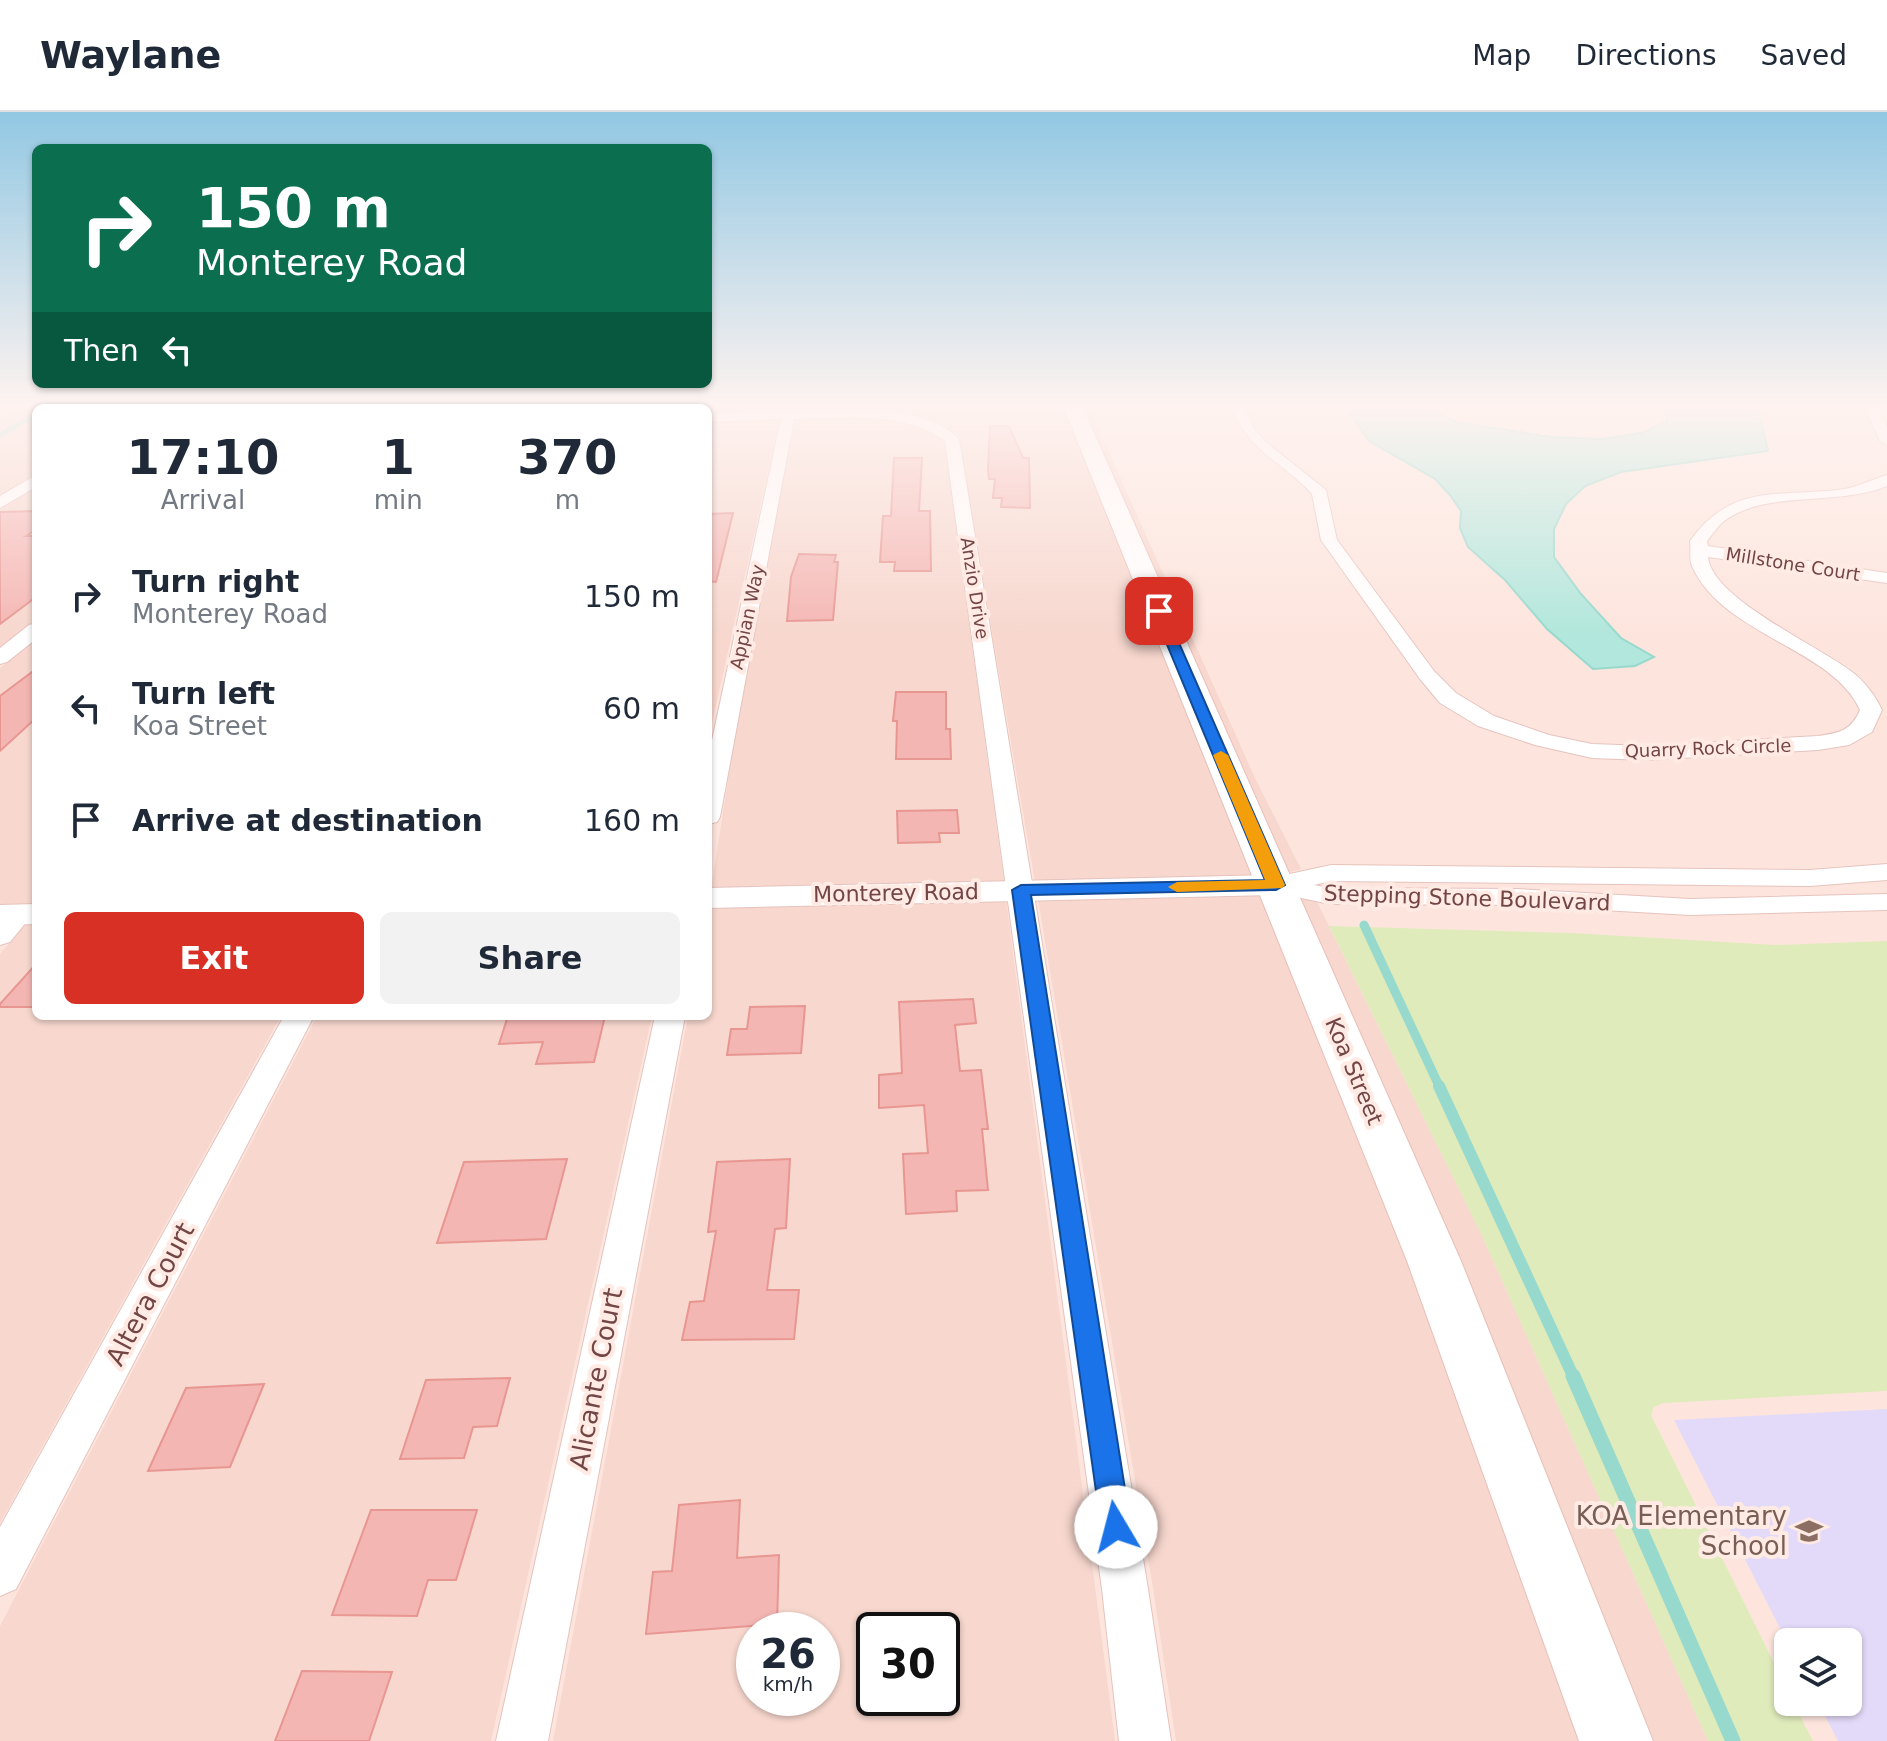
<!DOCTYPE html>
<html lang="en">
<head>
<meta charset="utf-8">
<style>
	:root { --surface:#fff; --page:#f2f2f3; --text:#1f2937; --muted:#747a83; --line:#e0e1e3; --accent:#d93025 }
	body { margin:0; font-family:"DejaVu Sans",sans-serif; background:var(--page); color:var(--text); height:100vh; display:flex; flex-direction:column; font-size:30px; white-space:nowrap }
	* { box-sizing:border-box; margin:0 }
	p { font-size:26px; color:var(--muted) }
	.icon { flex:none; width:44px; height:44px; fill:none; stroke:currentColor; stroke-width:2; stroke-linecap:round; stroke-linejoin:round }
	.map { position:relative; flex:1; overflow:hidden }
	.sheet { position:absolute; left:32px; top:292px; width:680px; height:616px; display:flex; flex-direction:column; background:var(--surface); border-radius:12px; box-shadow:0 2px 6px #0004 }
	.sheet>* { flex:none }
	.top-card { position:absolute; left:32px; top:32px; width:680px; height:244px; border-radius:12px; box-shadow:0 2px 6px #0004; background:#0b6e4f; color:#fff; overflow:hidden }
	.fabs { position:absolute; left:1774px; top:1516px; display:grid; gap:16px }
	.fabs a { display:grid; place-items:center; width:88px; height:88px; border-radius:12px; background:var(--surface); box-shadow:0 2px 6px #0004; font-size:40px }
	.speed { position:absolute; left:736px; top:1500px; display:flex; gap:16px; font-size:40px; font-weight:700; text-align:center }
	.speed>* { display:grid; place-content:center; width:104px; height:104px; border-radius:50%; background:var(--surface); box-shadow:0 2px 6px #0004; line-height:1 }
	.speed small { font-size:20px; font-weight:400 }
	.speed .limit { border:4px solid #111; border-radius:12px; background:#fff; color:#111 }
	.pin { position:absolute; display:grid; place-items:center; width:68px; height:68px; color:#fff; margin:-34px; border-radius:16px; box-shadow:0 4px 12px #0006 }
	.me { position:absolute; width:88px; margin:-44px; rotate:352deg; stroke-linejoin:round; filter:drop-shadow(0 0 6px #0008) }
	.turn { display:flex; align-items:center; gap:28px; height:168px; padding:0 32px; font-size:36px }
	.turn .icon { width:104px; height:104px; stroke-width:2.5 }
	.turn b { display:block; font-size:56px; line-height:68px }
	.then { display:flex; align-items:center; height:76px; padding:0 32px; background:#0003; gap:16px; font-size:30px }
	.eta { display:flex; justify-content:space-evenly; align-items:center; height:136px; text-align:center }
	.eta b { font-size:48px; font-weight:800; line-height:56px }
	.cta { display:flex; gap:16px; margin-top:auto; padding:16px 32px }
	.cta a { flex:1; height:92px; border-radius:12px; background:var(--accent); color:#fff; font-size:32px; font-weight:800; line-height:92px; text-align:center }
	.cta a+a { background:var(--page); color:var(--text) }
	ul { padding:0; list-style:none }
	li { display:flex; align-items:center; gap:24px; height:112px; padding:0 32px }
	li div { flex:1 }
	li b { display:block; font-size:30px }
	li em { font-style:normal }
	header { display:flex; align-items:center; gap:48px; box-sizing:border-box; height:112px; padding:0 40px; background:var(--surface); border-bottom:2px solid var(--line) }
	header strong { font-size:38px }
	nav { display:flex; gap:44px; margin-inline-start:auto; font-size:28px }
	.map>svg:first-child { display:block }
	.residential { fill:#f7d7ce; fill-rule:evenodd }
	.education { fill:#e3daf9 }
	.green { fill:#dfebbb }
	.water { fill:#b1e7dc; stroke:#97d9cd; stroke-width:2 }
	.lines { fill:none; stroke-linecap:round; stroke-linejoin:round }
	.stream-far3 { stroke:#97d9cd; stroke-width:5 }
	.stream-far2 { stroke:#97d9cd; stroke-width:9 }
	.stream-far1 { stroke:#97d9cd; stroke-width:12 }
	.stream { stroke:#97d9cd; stroke-width:15 }
	.building { fill:#f4b6b3; stroke:#e89692; stroke-width:2 }
	.minor-casing { stroke:#e6c3be; stroke-width:2 }
	.tertiary-casing { stroke:#e6c3be; stroke-width:2 }
	.secondary-casing { stroke:#e9beb8; stroke-width:2 }
	.minor { fill:#fff; fill-rule:evenodd }
	.tertiary { fill:#fff; fill-rule:evenodd }
	.secondary { fill:#fff; fill-rule:evenodd }
	.route { fill:#1a73e8; stroke:#114b97; stroke-width:2 }
	.slow { fill:#f59e0b }
	.labels { text-anchor:middle; dominant-baseline:central; stroke-width:8; stroke-linejoin:round; paint-order:stroke }
	.far-street-label { font-size:18px; fill:#734545; stroke:#ffebe4 }
	.street-label { font-size:22px; fill:#734545; stroke:#ffebe4 }
	.near-street-label { font-size:26px; fill:#734545; stroke:#ffebe4 }
	.near-education-label { font-size:26px; fill:#785e54; stroke:#ffebe4; text-anchor:end }
</style>
</head>
<body>
<header>
<strong>Waylane</strong>
<nav><a>Map</a><a>Directions</a><a>Saved</a></nav>
</header>
<div class="map">
<svg width="1887" height="1629" viewBox="0 0 1887 1629">
	<rect width="100%" height="100%" fill="#fde5dd"/>
	<path class="residential" d="M22,296H36V363L0,385V308Z
		M708,296H1065L1257,765L1035,770L958,322L940,311L900,303H708Z
		M1081,296H1089L1255,666L1301,757L1286,761Z
		M875,305L909,309L944,327L1004,770L711,777L736,618L795,307Z
		M780,307L769,356L708,629V308Z
		M36,374V507L0,536V397Z
		M36,526V793L0,794V556Z
		M1264,781L1423,1176L1586,1629H1176L1153,1476L1038,787Z
		M1298,786L1317,790L1483,1126L1708,1629H1647Z
		M1006,787L1115,1629H553L688,904H708L709,795ZM754,1518H822V1586H754ZM874,1518H942V1586H874Z
		M27,811H36V904H281L0,1411V842Z
		M317,904H652L491,1629H0V1514Z"/>
	<path class="education" d="M1887,1297V1629H1838L1818,1590H1848V1530L1788,1532L1674,1308Z"/>
	<path class="green" d="M1329,814L1571,821L1775,833L1887,829V1279L1664,1291L1654,1295L1651,1303L1788,1579V1590H1793L1813,1629H1708L1483,1126Z"/>
	<path class="water" d="M1347,296H1428L1456,310L1551,325L1603,327L1645,320L1667,309L1666,296H1758L1768,339L1621,360L1585,374L1566,392L1554,417V445L1581,482L1621,526L1654,545L1635,554L1593,557L1547,517L1505,468L1468,435L1460,416L1461,399L1450,383L1435,367L1369,329Z"/>
	<g class="lines">
		<path class="stream-far3" d="M0,323L36,302"/>
		<path class="stream-far2" d="M1364,813L1440,976"/>
		<path class="stream-far1" d="M1439,974L1574,1266"/>
		<path class="stream" d="M1573,1264L1733,1629"/>
	</g>
	<path class="building" d="M990,314H1009L1023,346H1029L1030,396L1001,395L1002,386H993L995,367H989L988,357Z
		M894,346H922L919,399H930L931,459H894L895,450H880L883,404H891Z
		M36,399V418L26,424H36V485L0,512V400Z
		M733,401L716,470L708,469V402Z
		M799,442L836,443L834,450H838L833,508L787,509L791,465Z
		M36,557V606L0,639V584Z
		M896,580H946V617H950L951,647H896L897,609H893Z
		M957,698L959,721H939L940,730L898,731L897,699Z
		M36,852V895H0V892Z
		M973,887L976,911L955,913L960,959L981,958L988,1017H982L988,1078L956,1079L957,1099L906,1102L903,1042L928,1041L924,993L879,996V963L902,961L899,890Z
		M805,894L801,941L727,943L731,917H747L750,895Z
		M508,904H605L594,950L536,952L543,930L499,932Z
		M567,1047L546,1127L437,1131L464,1050Z
		M790,1047L786,1116L775,1117L767,1178H799L794,1227L682,1228L690,1190L704,1189L716,1119L708,1120L717,1050Z
		M510,1266L497,1314L473,1315L464,1346L400,1347L426,1268Z
		M264,1272L230,1355L148,1359L186,1276Z
		M740,1388L737,1446L779,1443L777,1512L646,1522L653,1460L672,1459L679,1393Z
		M371,1398H477L456,1468H428L417,1504L332,1503Z
		M302,1559L392,1560L369,1629H275Z"/>
	<g class="lines">
		<g class="minor-casing">
			<path id="minor" d="M1232,296H1245L1254,317L1267,331L1326,378L1337,428L1434,559L1456,581L1494,604L1549,623L1592,632L1646,634L1818,624C1839,621 1851,619 1860,598C1832,536 1722,523 1692,454C1689,447 1691,437 1690,429C1733,369 1781,386 1845,377C1860,374 1873,367 1887,363V374C1837,395 1764,377 1723,410C1717,415 1712,423 1707,429L1708,434L1887,461V471L1708,445C1712,488 1824,536 1856,563C1867,573 1876,585 1882,598L1872,620L1849,633L1818,638L1646,648L1592,646L1535,633L1478,614L1440,591L1420,567L1321,428L1312,382C1281,348 1252,343 1232,296Z
				M1865,296H1878L1887,315V333L1880,329Z
				M799,298C844,298 926,292 959,327L1148,1477L1171,1629H1119L1102,1477L945,329C906,299 842,305 794,307L720,705L717,710L708,712V647L781,307L708,310V302Z
				M36,363V375L0,396V384Z
				M36,511V527L7,550L0,552V536L29,513Z
				M1887,752V768L1810,774L1331,769L1314,773L1330,776L1516,777L1690,787L1887,782V798L1690,803L1516,793L1330,792L1267,779L1263,773L1267,767L1331,753L1810,758Z
				M18,794L28,797L32,803L10,830L0,833V806L8,797Z
				M284,904H314L16,1477L0,1484V1415Z
				M655,904H685L548,1629H496Z"/>
		</g>
		<g class="tertiary-casing">
			<path id="tertiary" d="M1276,763L1288,766L1292,773L1288,780L1276,783L708,796V776Z
				M36,792V812L0,813V793Z"/>
		</g>
		<g class="secondary-casing">
			<path id="secondary" d="M1064,296H1083L1461,1149L1653,1629H1579L1407,1149Z"/>
		</g>
		<use href="#minor" class="minor"/>
		<use href="#tertiary" class="tertiary"/>
		<use href="#secondary" class="secondary"/>
	</g>
	<linearGradient id="sky" x2="0" y2="1"><stop stop-color="#92c8e3"/><stop offset="0.56" stop-color="#fef3f0"/><stop offset="1" stop-color="#fef3f0" stop-opacity="0"/></linearGradient>
	<rect width="1887" height="525" fill="url(#sky)"/>
	<path class="route" d="M1159,495L1165,499L1285,773L1276,778L1031,783L1131,1415L1126,1425L1116,1429L1106,1425L1101,1415L1012,778L1021,773L1265,768L1153,499Z"/>
	<path class="slow" d="M1221,639L1228,643L1285,773L1282,776L1177,780L1168,775L1177,770L1265,768L1213,643Z"/>
	<defs>
		<g id="school-bare" transform="scale(2.16)"><path d="M0-5L7-2L0 1L-7-2ZM-4 1L0 2.5L4 1V4Q0 6-4 4Z" fill="#8d6e63" stroke="#ffebe4" stroke-width="2.5" paint-order="stroke"/></g>
	</defs>
	<g fill-rule="evenodd">
		<use href="#school-bare" x="1809" y="1419"/>
	</g>
	<g class="labels">
		<g class="far-street-label">
			<text transform="translate(1793 452) rotate(9)">Millstone Court</text>
			<text transform="translate(975 476) rotate(81)">Anzio Drive</text>
			<text transform="translate(747 505) rotate(-78)">Appian Way</text>
			<text transform="translate(1708 636) rotate(-2)">Quarry Rock Circle</text>
		</g>
		<g class="street-label">
			<text transform="translate(896 781) rotate(-1)">Monterey Road</text>
			<text transform="translate(1467 786) rotate(2)">Stepping Stone Boulevard</text>
			<text transform="translate(1354 959) rotate(67)">Koa Street</text>
		</g>
		<g class="near-street-label">
			<text transform="translate(150 1182) rotate(-62)">Altera Court</text>
			<text transform="translate(596 1267) rotate(-79)">Alicante Court</text>
		</g>
		<g class="near-education-label">
			<text x="1787" y="1404">KOA Elementary<tspan x="1787" dy="30">School</tspan></text>
		</g>
	</g>
</svg>
<div class="fabs">
<a><svg class="icon" aria-label="layers" viewBox="0 0 24 24"><path d="M12 4l9 5-9 5-9-5zM3 14l9 5 9-5"/></svg></a>
</div>
<div class="speed"><div>26<small>km/h</small></div><div class="limit">30</div></div>
<div class="pin" style="left:1159px;top:499px;background:#d93025"><svg class="icon" aria-label="arrive" viewBox="0 0 24 24"><path d="M6 21V4h12l-3 4 3 4H6"/></svg></div>
<svg class="me" style="left:1116px;top:1415px" viewBox="-20 -20 40 40"><circle r="19" fill="#fff"/><path d="M0-13L10 11 0 6-10 11z" fill="#1a73e8"/></svg>
<div class="top-card">
<div class="turn"><svg class="icon" aria-label="right" viewBox="0 0 24 24"><path d="M7 20v-9h11M14 6l5 5-5 5"/></svg><div><b>150 m</b>Monterey Road</div></div>
<div class="then">Then<svg class="icon" aria-label="left" viewBox="0 0 24 24"><path d="M17 20v-9H6M10 6l-5 5 5 5"/></svg></div>
</div>
<section class="sheet">
<div class="eta">
<div><b>17:10</b><p>Arrival</p></div>
<div><b>1</b><p>min</p></div>
<div><b>370</b><p>m</p></div>
</div>
<ul>
<li><svg class="icon" aria-label="right" viewBox="0 0 24 24"><path d="M7 20v-9h11M14 6l5 5-5 5"/></svg><div><b>Turn right</b><p>Monterey Road</p></div><em>150 m</em></li>
<li><svg class="icon" aria-label="left" viewBox="0 0 24 24"><path d="M17 20v-9H6M10 6l-5 5 5 5"/></svg><div><b>Turn left</b><p>Koa Street</p></div><em>60 m</em></li>
<li><svg class="icon" aria-label="arrive" viewBox="0 0 24 24"><path d="M6 21V4h12l-3 4 3 4H6"/></svg><div><b>Arrive at destination</b></div><em>160 m</em></li>
</ul>
<div class="cta"><a>Exit</a><a>Share</a></div>
</section>
</div>
</body>
</html>
